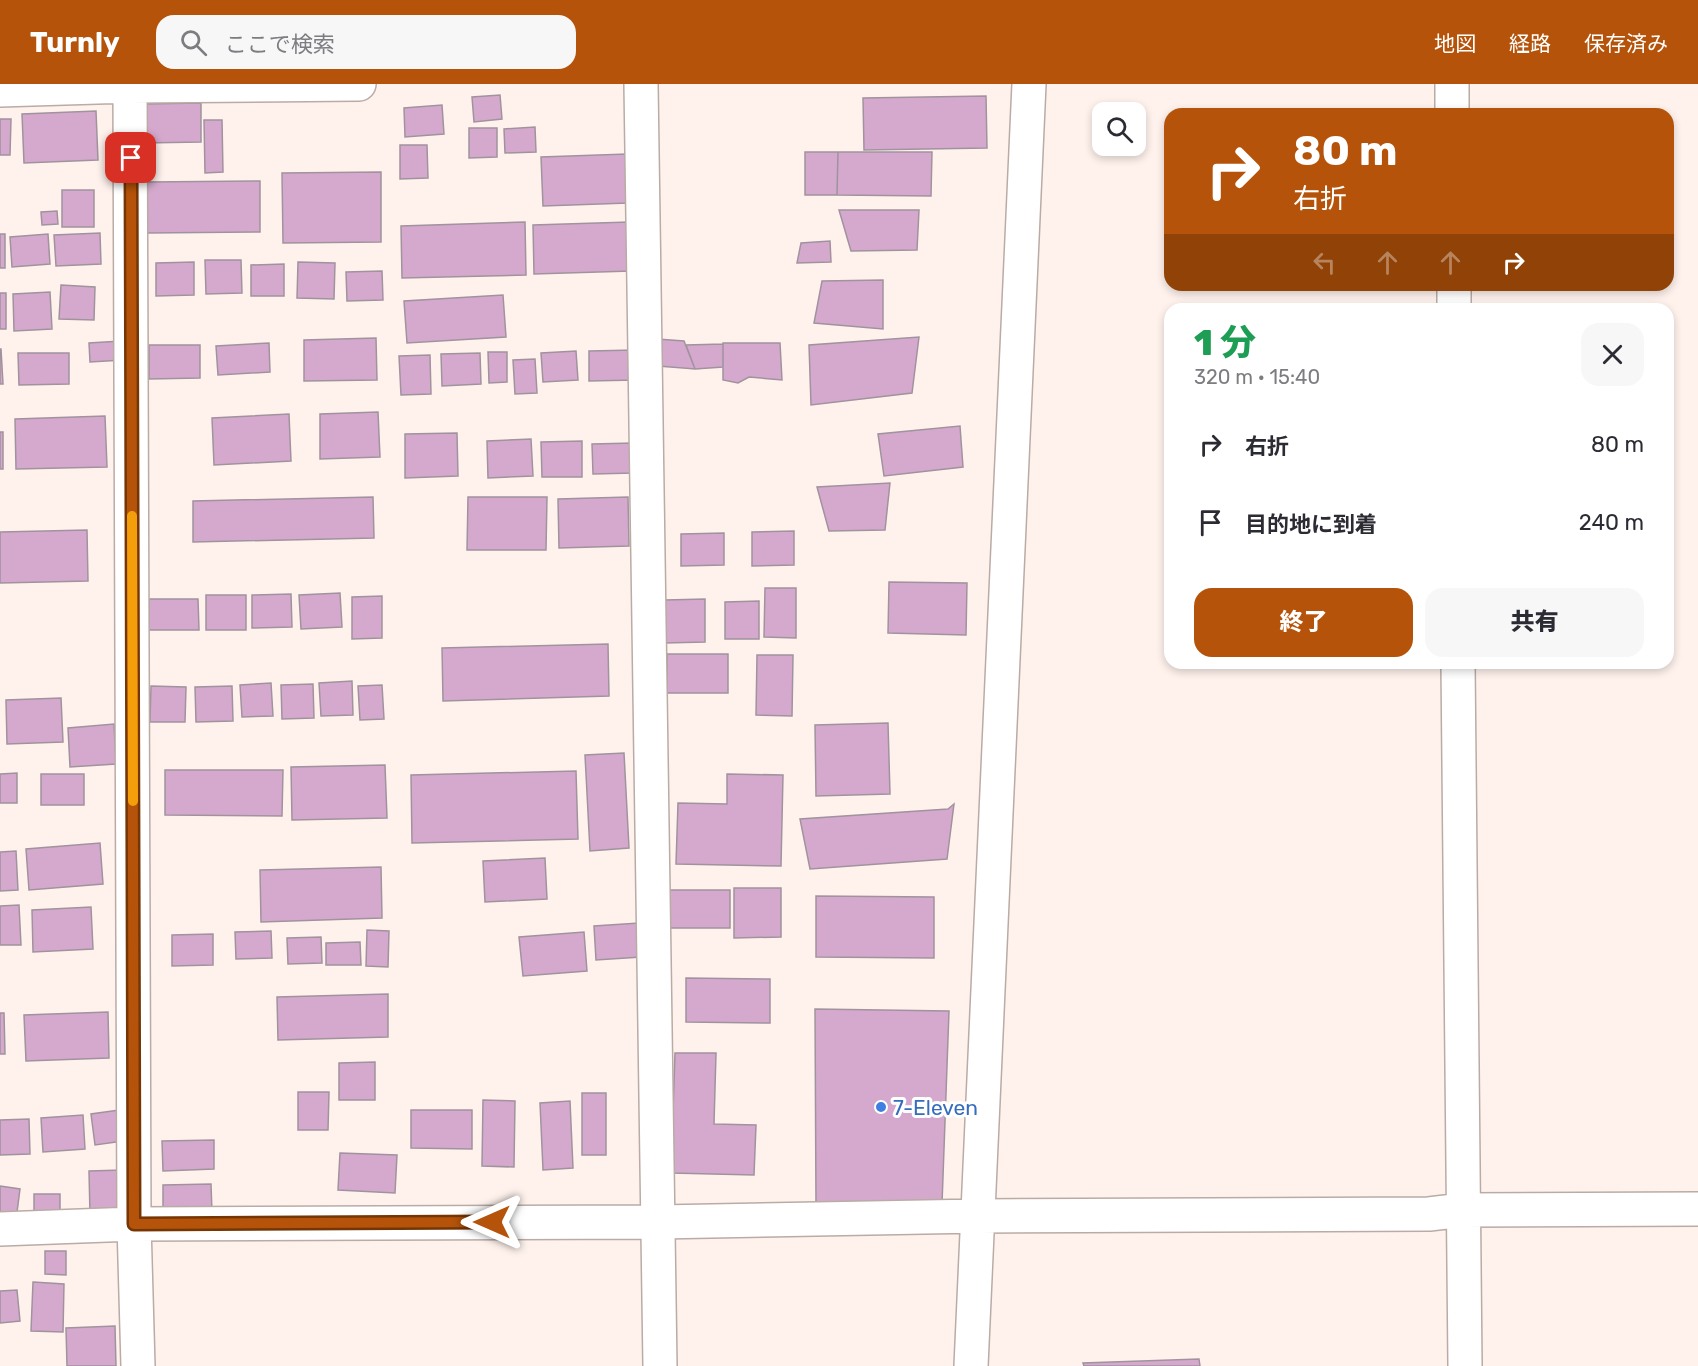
<!DOCTYPE html>
<html lang="ja">
<head>
<meta charset="utf-8">
<style>
	:root { --surface:#fff; --page:#f7f7f7; --text:#2b2b33; --muted:#7c7c81; --accent:#b45309 }
	body { margin:0; font-family:Rubik,"Noto Sans JP",sans-serif; background:var(--page); color:var(--text); height:100vh; display:flex; flex-direction:column; font-size:22px; white-space:nowrap }
	* { box-sizing:border-box; margin:0 }
	p { font-size:20px; color:var(--muted) }
	.icon { flex:none; width:33px; height:33px; fill:none; stroke:currentColor; stroke-width:2; stroke-linecap:round; stroke-linejoin:round }
	.map { position:relative; flex:1; overflow:hidden }
	.details { position:absolute; left:1164px; top:219px; width:510px; height:366px; display:flex; flex-direction:column; background:var(--surface); border-radius:18px; box-shadow:0 3px 9px #0003 }
	.details>* { flex:none }
	.hud { position:absolute; left:1164px; top:24px; width:510px; height:183px; border-radius:18px; box-shadow:0 3px 9px #0003; background:#b45309; color:#fff; overflow:hidden }
	.fabs { position:absolute; left:1092px; top:18px; display:grid; gap:12px }
	.fabs a { display:grid; place-items:center; width:54px; height:54px; border-radius:12px; background:var(--surface); box-shadow:0 3px 9px #0003; font-size:30px }
	.pin { position:absolute; display:grid; place-items:center; width:51px; height:51px; color:#fff; margin:-26px; border-radius:12px; box-shadow:0 3px 9px #0006 }
	.me { position:absolute; width:66px; margin:-33px; rotate:270deg; stroke-linejoin:round; filter:drop-shadow(0 0 4px #0008) }
	.turn { display:flex; align-items:center; gap:21px; height:126px; padding:0 30px; font-size:27px }
	.turn .icon { width:78px; height:78px; stroke-width:2.5 }
	.turn b { display:block; font-size:42px; line-height:51px }
	.lanes { display:flex; align-items:center; height:57px; padding:0 30px; background:#0003; justify-content:center; gap:30px; direction:ltr }
	.lanes .off { opacity:.35 }
	.round { display:grid; place-items:center; flex:none; width:63px; height:63px; border-radius:18px; background:var(--page) }
	.headline { display:flex; align-items:center; justify-content:space-between; height:102px; padding:0 30px }
	h1 { font-size:36px; font-weight:800; line-height:45px; color:#1e9e55 }
	.primary-button { display:flex; gap:12px; margin-top:auto; padding:12px 30px }
	.primary-button a { flex:1; height:69px; border-radius:18px; background:var(--accent); color:#fff; font-size:24px; font-weight:800; line-height:69px; text-align:center }
	.primary-button a+a { background:var(--page); color:var(--text) }
	ul { padding:0; list-style:none }
	li { display:flex; align-items:center; gap:18px; height:78px; padding:0 30px }
	li div { flex:1 }
	li b { display:block; font-size:22px }
	li em { font-style:normal }
	header { display:flex; align-items:center; gap:36px; box-sizing:border-box; height:84px; padding:0 30px; background:var(--accent); color:#fff }
	header strong { font-size:28px }
	nav { display:flex; gap:33px; margin-inline-start:auto; font-size:21px }
	.search { width:420px; height:54px; background:var(--page); display:flex; align-items:center; gap:15px; box-sizing:border-box; padding:0 21px; border-radius:18px; color:var(--muted); font-size:22px }
	.map>svg:first-child { display:block }
	.building { fill:#d5a9cd; stroke:#a0939d; stroke-width:1.5 }
	.lines { fill:none; stroke-linecap:round; stroke-linejoin:round }
	.minor-casing { stroke:#baaba5; stroke-width:36 }
	.minor { stroke:#fff; stroke-width:33 }
	.route-casing { stroke:#753606; stroke-width:15 }
	.route { stroke:#b45309; stroke-width:10 }
	.slow { stroke:#f59e0b; stroke-width:10 }
	.shop-dot { fill:#3f7fe0; stroke:#fff; stroke-width:2 }
	.labels { text-anchor:middle; dominant-baseline:central; stroke-width:6; stroke-linejoin:round; paint-order:stroke }
	.shop-label { font-size:21px; fill:#366cbe; stroke:#fff; text-anchor:start }
</style>
</head>
<body>
<header>
<strong>Turnly</strong>
<div class="search"><svg class="icon" aria-label="search" viewBox="0 0 24 24"><circle cx="10" cy="10" r="6"/><path d="M15 15l6 6"/></svg>ここで検索</div>
<nav><a>地図</a><a>経路</a><a>保存済み</a></nav>
</header>
<div class="map">
<svg width="1698" height="1282" viewBox="0 0 1698 1282">
	<rect width="100%" height="100%" fill="#fff2ed"/>
	<path class="building" d="M500,11L502,35L474,38L472,13Z
		M986,12L987,64L864,66L863,14Z
		M201,19V58L144,59L143,20Z
		M442,21L444,50L405,53L404,24Z
		M96,27L98,76L24,79L22,30Z
		M0,35H11L10,71H0Z
		M204,36H222L223,88L205,89Z
		M535,43L536,68L505,69L504,45Z
		M469,44H497V73L469,74Z
		M400,61H427L428,94L400,95Z
		M805,68H838L837,111H805Z
		M838,68H932L931,112L837,111Z
		M627,70L628,119L543,122L541,73Z
		M381,88V158L283,159L282,89Z
		M260,97V148L147,149V98Z
		M62,106H94V143H62Z
		M839,126H919L917,166L851,167Z
		M57,127L58,140L42,141L41,128Z
		M525,138L526,191L402,194L401,142Z
		M629,138L631,187L534,190L533,141Z
		M100,149L101,180L56,182L54,151Z
		M0,150H5V184H0Z
		M48,150L50,180L12,183L10,153Z
		M830,157L831,178L797,179L801,159Z
		M205,176H241L242,209L206,210Z
		M194,178V211L156,212V179Z
		M298,178L335,179L334,215L297,214Z
		M284,180V212H251V181Z
		M382,187L383,216L347,217L346,188Z
		M883,196V245L814,239L822,197Z
		M61,201L95,203L94,236L59,235Z
		M50,208L52,245L14,247L13,210Z
		M0,209H6V245H0Z
		M503,211L506,253L407,259L404,217Z
		M919,253L912,309L811,321L809,261Z
		M376,254L377,296L304,297V256Z
		M657,255L684,257L695,285L658,282Z
		M121,257L123,276L90,278L89,259Z
		M269,259L270,288L218,291L216,262Z
		M723,259H780L782,296L749,293L738,299L723,296Z
		M723,260V283L695,285L686,261Z
		M149,261H200V294L149,295Z
		M0,265H1L3,300H0Z
		M635,266L636,296L589,297V267Z
		M576,267L578,296L543,298L541,269Z
		M488,268H507V298L489,299Z
		M18,269H69V300L19,301Z
		M480,269L481,300L442,302L441,270Z
		M430,271L431,310L401,311L399,272Z
		M535,275L537,309L515,310L513,276Z
		M378,328L380,373L320,375V330Z
		M289,330L291,377L214,381L212,334Z
		M105,332L107,383L16,385L15,335Z
		M960,342L963,383L884,392L878,350Z
		M0,348H3V385H0Z
		M457,349L458,392L405,394V350Z
		M531,355L533,392L488,394L487,357Z
		M582,357V393H542L541,358Z
		M634,359V389L593,390L592,360Z
		M890,399L885,446L829,447L817,403Z
		M373,413L374,454L193,458V417Z
		M468,413H547L546,466H467Z
		M628,413L629,462L559,464L558,415Z
		M87,446L88,497L0,499V448Z
		M794,447V481L752,482V448Z
		M724,449V481L681,482V450Z
		M889,498L967,499L966,551L888,549Z
		M765,504H796V554L764,553Z
		M340,509L342,543L301,545L299,511Z
		M291,510L292,543L252,544V511Z
		M206,511H246V546H206Z
		M382,512V554L352,555V513Z
		M149,515H198L199,546H149Z
		M705,515V558L665,559V516Z
		M759,517V555H725V518Z
		M608,560L609,612L443,617L442,564Z
		M667,570H728V609H667Z
		M757,571H793L792,632L756,631Z
		M352,597L353,631L321,632L319,599Z
		M271,599L273,632L242,633L240,601Z
		M313,600L314,634L282,635L281,601Z
		M382,601L384,635L360,636L358,602Z
		M151,602L186,603L185,638H150Z
		M232,602L233,637L196,638L195,603Z
		M61,614L63,658L7,660L6,616Z
		M888,639L890,710L816,712L815,641Z
		M114,640L116,680L70,683L68,644Z
		M624,669L629,764L590,767L585,671Z
		M385,681L387,734L292,736L291,683Z
		M165,686H283L282,732L165,731Z
		M576,687L578,755L412,759L411,691Z
		M17,689V719H0V690Z
		M41,690H84V721H41Z
		M727,690L783,691L781,782L676,780L678,719L727,720Z
		M954,720L947,775L810,785L800,735L948,725Z
		M100,759L103,800L29,806L26,765Z
		M16,767L18,806L0,807V768Z
		M545,774L547,815L485,818L483,777Z
		M381,783L382,834L261,838L260,786Z
		M734,804H781V853L734,854Z
		M666,806H730V844H666Z
		M816,812L934,813V874L816,873Z
		M19,821L21,861H0V822Z
		M91,823L93,865L33,868L32,826Z
		M639,839L641,873L596,876L594,842Z
		M367,846L389,847L388,883L366,882Z
		M271,847L272,874L236,875L235,848Z
		M584,848L587,887L523,892L519,853Z
		M213,850V881L172,882V851Z
		M321,853L322,879L288,880L287,854Z
		M360,858L361,881H326V859Z
		M686,894L770,895V939L686,938Z
		M388,910V953L278,956L277,913Z
		M815,925L949,927L942,1120L816,1119Z
		M108,928L109,974L26,977L24,931Z
		M0,929H4L5,970H0Z
		M675,969H716L714,1040L756,1041L754,1091L671,1089Z
		M375,978V1016H339V979Z
		M298,1008H329L328,1046H298Z
		M582,1009H606V1071H582Z
		M483,1016L515,1017L514,1083L482,1082Z
		M570,1017L573,1084L543,1086L540,1019Z
		M126,1025L130,1056L95,1061L91,1030Z
		M411,1026H472V1065L411,1064Z
		M83,1031L85,1065L43,1068L41,1034Z
		M29,1035L30,1070L0,1071V1036Z
		M214,1056V1085L163,1087L162,1057Z
		M340,1069L397,1071L395,1109L338,1106Z
		M123,1086L124,1130L90,1131L89,1087Z
		M211,1100L212,1128L163,1130V1101Z
		M0,1102L20,1105L16,1136L0,1134Z
		M34,1110H60V1136H34Z
		M45,1167H66V1191L45,1190Z
		M33,1198L64,1200L63,1248L31,1247Z
		M17,1206L20,1237L0,1239V1207Z
		M115,1242L116,1282H67L66,1244Z
		M1199,1275L1200,1282H1084L1083,1279Z"/>
	<g class="lines">
		<g class="minor-casing">
			<path id="minor" d="M130,0L134,1140L138,1282
				M641,0L660,1282
				M1452,0V30
				M0,6L130,2L359,0
				M1454,201V225
				M1458,579L1465,1282
				M0,1145L134,1140L659,1138L979,1132L1429,1130L1463,1126L1698,1125
				M971,1282L1029,0"/>
		</g>
		<use href="#minor" class="minor"/>
	</g>
	<g class="lines">
		<g class="route-casing">
			<path id="route" d="M131,74L134,1140L492,1138"/>
		</g>
		<use href="#route" class="route"/>
		<path class="slow" d="M132,432L133,717"/>
	</g>
	<circle class="shop-dot" cx="881" cy="1023" r="6"/>
	<g class="labels">
		<g class="shop-label">
			<text x="893" y="1023">7-Eleven</text>
		</g>
	</g>
</svg>
<div class="fabs">
<a><svg class="icon" aria-label="search" viewBox="0 0 24 24"><circle cx="10" cy="10" r="6"/><path d="M15 15l6 6"/></svg></a>
</div>
<div class="pin" style="left:131px;top:74px;background:#d93025"><svg class="icon" aria-label="arrive" viewBox="0 0 24 24"><path d="M6 21V4h12l-3 4 3 4H6"/></svg></div>
<svg class="me" style="left:492px;top:1138px" viewBox="-20 -20 40 40"><path d="M0-17L14 15 0 8-14 15z" fill="#b45309" stroke="#fff" stroke-width="4"/></svg>
<div class="hud">
<div class="turn"><svg class="icon" aria-label="right" viewBox="0 0 24 24"><path d="M7 20v-9h11M14 6l5 5-5 5"/></svg><div><b>80 m</b>右折</div></div>
<div class="lanes"><svg class="icon off" aria-label="left" viewBox="0 0 24 24"><path d="M17 20v-9H6M10 6l-5 5 5 5"/></svg><svg class="icon off" aria-label="ahead" viewBox="0 0 24 24"><path d="M12 20V5M6 11l6-6 6 6"/></svg><svg class="icon off" aria-label="ahead" viewBox="0 0 24 24"><path d="M12 20V5M6 11l6-6 6 6"/></svg><svg class="icon" aria-label="right" viewBox="0 0 24 24"><path d="M7 20v-9h11M14 6l5 5-5 5"/></svg></div>
</div>
<section class="details">
<div class="headline"><div><h1>1 分</h1><p>320 m · 15:40</p></div><a class="round"><svg class="icon" aria-label="close" viewBox="0 0 24 24"><path d="M6 6l12 12M18 6L6 18"/></svg></a></div>
<ul>
<li><svg class="icon" aria-label="right" viewBox="0 0 24 24"><path d="M7 20v-9h11M14 6l5 5-5 5"/></svg><div><b>右折</b></div><em>80 m</em></li>
<li><svg class="icon" aria-label="arrive" viewBox="0 0 24 24"><path d="M6 21V4h12l-3 4 3 4H6"/></svg><div><b>目的地に到着</b></div><em>240 m</em></li>
</ul>
<div class="primary-button"><a>終了</a><a>共有</a></div>
</section>
</div>
</body>
</html>
